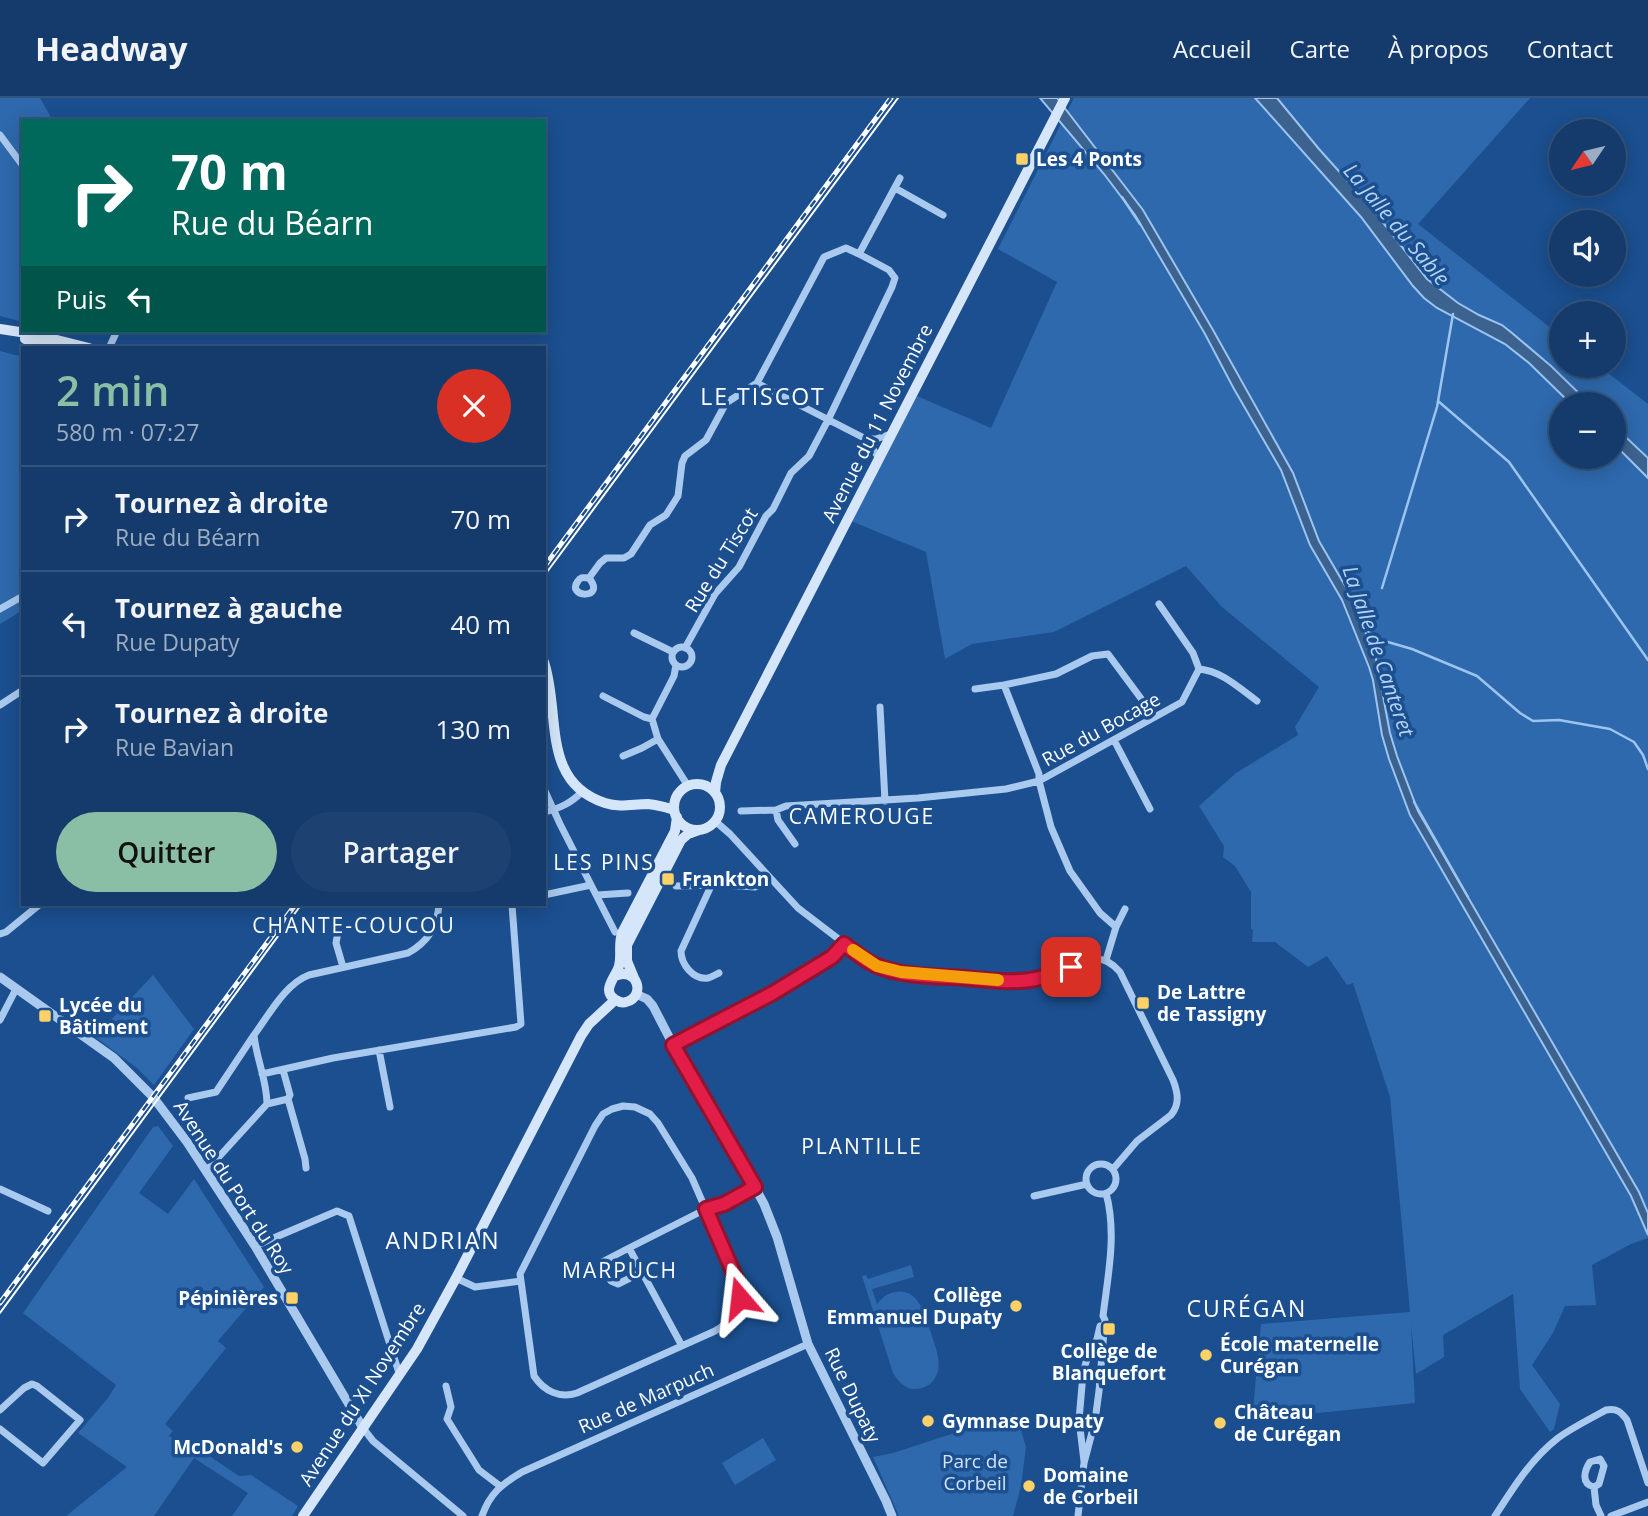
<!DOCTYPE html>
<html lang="fr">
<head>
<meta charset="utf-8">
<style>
	:root { --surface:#143b6b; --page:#1d4271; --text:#f1f3f6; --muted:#9dadc1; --line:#33557e; --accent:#8abfa5 }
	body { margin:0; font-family:"Open Sans",sans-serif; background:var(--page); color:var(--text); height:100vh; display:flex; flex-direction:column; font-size:26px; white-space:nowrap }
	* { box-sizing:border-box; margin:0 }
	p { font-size:23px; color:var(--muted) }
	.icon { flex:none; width:38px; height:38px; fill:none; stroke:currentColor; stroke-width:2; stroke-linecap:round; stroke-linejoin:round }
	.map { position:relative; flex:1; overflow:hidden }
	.details { position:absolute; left:21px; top:248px; width:525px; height:560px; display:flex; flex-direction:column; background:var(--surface); border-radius:0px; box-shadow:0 4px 18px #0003,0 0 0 2px var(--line) }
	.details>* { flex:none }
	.hud { position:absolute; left:21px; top:21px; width:525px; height:214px; border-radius:0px; box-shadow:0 4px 18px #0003,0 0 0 2px var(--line); background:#00695c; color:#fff; overflow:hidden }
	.needle { width:46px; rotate:235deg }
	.fabs { position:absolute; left:1549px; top:21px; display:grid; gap:14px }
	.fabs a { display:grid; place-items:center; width:77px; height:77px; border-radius:50%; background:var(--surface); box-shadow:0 4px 18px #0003,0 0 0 2px var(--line); font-size:35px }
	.pin { position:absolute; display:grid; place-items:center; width:60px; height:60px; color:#fff; margin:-30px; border-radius:14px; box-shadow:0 4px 10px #0006 }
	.me { position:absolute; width:77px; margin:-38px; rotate:343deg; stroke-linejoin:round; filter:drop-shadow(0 0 5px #0008) }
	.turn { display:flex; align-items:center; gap:24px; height:147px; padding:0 35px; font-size:32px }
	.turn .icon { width:91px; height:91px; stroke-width:2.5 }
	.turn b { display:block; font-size:49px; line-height:60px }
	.then { display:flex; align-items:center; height:66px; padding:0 35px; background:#0003; gap:14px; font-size:26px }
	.round { display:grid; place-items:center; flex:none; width:74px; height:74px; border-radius:37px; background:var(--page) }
	.overview { display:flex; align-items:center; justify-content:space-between; height:119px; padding:0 35px }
	h1 { font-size:42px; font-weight:600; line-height:52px; color:var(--accent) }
	.button { display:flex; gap:14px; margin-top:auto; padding:14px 35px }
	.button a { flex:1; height:80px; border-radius:42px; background:var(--accent); color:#111; font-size:28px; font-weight:600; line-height:80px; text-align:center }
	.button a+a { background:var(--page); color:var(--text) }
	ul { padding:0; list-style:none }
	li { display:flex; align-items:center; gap:21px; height:105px; padding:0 35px; border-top:2px solid var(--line) }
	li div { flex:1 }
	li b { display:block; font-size:26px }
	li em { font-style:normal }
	header { display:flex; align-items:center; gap:42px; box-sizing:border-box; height:98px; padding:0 35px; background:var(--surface); border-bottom:2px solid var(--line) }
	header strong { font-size:33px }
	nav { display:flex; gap:38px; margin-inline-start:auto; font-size:24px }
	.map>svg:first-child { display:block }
	.green { fill:#2e69ad; fill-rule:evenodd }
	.water { fill:#3c6290; stroke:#9cc4f0; stroke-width:2 }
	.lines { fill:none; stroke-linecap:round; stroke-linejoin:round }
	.stream { stroke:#9cc4f0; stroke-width:2.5 }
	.minor { stroke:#a9c9ee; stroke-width:7 }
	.tertiary { stroke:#a9c9ee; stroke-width:9 }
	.secondary { stroke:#d6e6fa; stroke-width:10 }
	.tram { stroke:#fff; stroke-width:2 }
	.rail-casing { stroke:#fff; stroke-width:5 }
	.rail { stroke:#1b4f8f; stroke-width:2.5; stroke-dasharray:8; stroke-linecap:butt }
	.route-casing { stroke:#92132f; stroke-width:18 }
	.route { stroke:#e11d48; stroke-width:12 }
	.slow { stroke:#f59e0b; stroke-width:12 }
	.poi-dot { fill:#ffd166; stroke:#1b4f8f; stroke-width:2.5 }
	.labels { text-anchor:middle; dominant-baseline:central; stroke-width:7; stroke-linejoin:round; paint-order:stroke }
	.poi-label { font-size:19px; font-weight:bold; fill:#fff; stroke:#1b4f8f; text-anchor:start }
	.street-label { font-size:19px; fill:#fff; stroke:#1b4f8f }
	.park-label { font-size:19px; fill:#cfe3fa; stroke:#1b4f8f }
	.water-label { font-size:21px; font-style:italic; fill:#b5d3f5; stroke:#1b4f8f }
	.neighbourhood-label { font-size:21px; letter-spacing:2px; fill:#fff; stroke:#1b4f8f }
	.quarter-label { font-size:23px; letter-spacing:2px; fill:#fff; stroke:#1b4f8f }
</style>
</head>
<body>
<header>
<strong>Headway</strong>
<nav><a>Accueil</a><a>Carte</a><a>À propos</a><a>Contact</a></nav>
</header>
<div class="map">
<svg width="1648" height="1418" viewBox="0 0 1648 1418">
	<rect width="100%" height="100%" fill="#1b4f8f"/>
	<path class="green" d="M0,0H40L53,23H23V224L0,218Z
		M1074,0H1530L1418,126L1561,238V268H1599L1648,306V1140L1631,1146L1592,1167L1596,1207L1565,1208L1553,1235L1532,1267L1560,1306L1554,1331L1550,1334L1520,1291L1513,1196L1443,1237L1444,1259L1416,1276L1411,1226L1415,1305L1252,1322L1261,1226L1410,1214L1390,999L1353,885L1347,887L1327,858L1308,869L1275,844H1252L1253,832L1251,831V794L1235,768L1223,759L1224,748L1199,708L1236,675L1298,637L1295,629L1319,589L1222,509L1186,468L1054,534L972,546L945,561L926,454L851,423L917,298L991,330L1057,184L998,151ZM1561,306H1614V359H1561Z
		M0,253L23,259V512L0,526Z
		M153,877L194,931L154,987L137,970L95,939Z
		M158,1028L173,1048L139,1095L168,1116L194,1081L264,1189L218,1243L226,1250L165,1326L173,1333L169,1338L195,1356L199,1351L239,1378L251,1377L298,1408L292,1418H232L248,1395L194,1360L154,1418H66L127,1369L78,1335L108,1300L116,1287L23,1215L153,1029Z
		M911,1167L914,1179L872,1191L877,1206C883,1199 886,1196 895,1194C919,1189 925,1218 931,1235C936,1252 946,1271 930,1286C926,1289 920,1291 914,1291C905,1291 898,1283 893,1275L862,1178L866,1177L868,1181Z
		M1016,1315L1026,1349L1021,1388L1013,1418H899L873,1359L893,1355Z
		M763,1340L776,1362L735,1387L722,1365Z"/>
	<path class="water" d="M1040,0H1057L1143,112L1213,232L1293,375L1319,443L1351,498L1376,561L1390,635L1397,658L1418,713L1639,1094L1648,1115V1137L1631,1098L1410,717L1389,661L1382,637L1373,582L1369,569L1342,502L1310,447L1281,372L1234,291L1205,236L1135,117L1104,76Z
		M1255,0H1277L1319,51L1370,108L1427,181L1458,205L1479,217L1502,227L1512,235L1551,268L1590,306H1571L1529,265L1505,246L1437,210L1424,200L1413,188L1361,119Z
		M1614,328L1648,360V380L1614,346Z"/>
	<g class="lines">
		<path class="stream" d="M1122,99L1140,126
			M1438,303L1509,364L1648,562
			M1382,490L1437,309L1453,216
			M1363,530L1381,542L1412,551L1477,578L1520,615L1533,623L1559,622L1610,631L1634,644L1643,657L1648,671
			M1414,704L1468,799"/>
		<path class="minor" d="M0,37L23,68
			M895,90L943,117
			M859,156L846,150L824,159L757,285L866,341H876L891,336
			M109,250L117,233
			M866,341L879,360
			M589,480C607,502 565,500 578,483C581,478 584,480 589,480L600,465L606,460H624L631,456L650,427L666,417L678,398L682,365L685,358L706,342L726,305L757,285
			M1159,506L1193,555L1199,571
			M0,511L23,498
			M634,535L673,554
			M672 559a10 10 0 1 1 20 0a10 10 0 1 1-20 0Z
			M685,550L715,496L739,469L766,418L773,411L791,375L809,358L828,322L892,189L895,180L889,172L859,156L900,80
			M676,567L674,578L652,621L658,641L688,688
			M1004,587L1039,676V683L1182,604L1199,571C1222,573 1239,590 1257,603
			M975,591L1004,587L1056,576L1092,558L1108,556L1154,618
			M603,598L644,619L652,621
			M0,607L23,592
			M880,609L885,703
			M1114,642L1150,711
			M623,658L642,650L658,641
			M544,691L560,726L615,834
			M776,712L778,722L795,746
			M741,713L776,712L786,708L918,700L1006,691L1039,683L1051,729L1070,773L1100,815L1116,829
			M544,714C561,710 571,705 583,693
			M715,723L730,736L798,810L866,862C897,879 932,877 966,880C989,882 1013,886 1036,881C1054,877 1083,861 1097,861C1107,861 1114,867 1120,874L1173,982C1178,995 1180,1006 1171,1017L1137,1043L1113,1071
			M676,788L724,787L755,789L760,787L769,780
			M711,788L681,853C681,866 693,882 708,880C712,879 715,877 719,875
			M544,797L591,787
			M597,797L628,795
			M338,834L336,845L343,869
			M0,836L6,834L39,807
			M1106,862L1116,829L1125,811
			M0,922L16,891
			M672,947L773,895L832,859L844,846
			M379,952L390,1009
			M283,972L290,997L288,1001L305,1061L306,1070
			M262,976L333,960L516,929L521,926L512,807
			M188,1000L216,994L254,937
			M267,1006L288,1001
			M1086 1081a15 15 0 1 1 30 0a15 15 0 1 1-30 0Z
			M206,1073L267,1006C267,982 256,960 254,937C269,917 285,886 309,877L408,855C428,844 437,829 439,807
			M0,1091L48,1113
			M1034,1098L1087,1086
			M255,1148L337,1113L349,1118L399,1275
			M629,1150L602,1164L611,1183L618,1186L642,1174
			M456,1180L475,1189L521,1183L520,1176L595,1028L603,1016L612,1011L623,1008L635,1009L650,1016L658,1025L692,1080L737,1183C744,1205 735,1221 715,1233L577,1295C560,1301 544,1293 534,1278L521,1183
			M682,1248L629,1150L706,1111L724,1106L756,1089
			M446,1288L451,1309L447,1321L479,1372L500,1388
			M0,1312L24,1290L32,1286L37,1288L80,1322L43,1365L0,1331
			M363,1330L373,1343L463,1418
			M1084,1363L1079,1322L1083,1276L1086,1264L1097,1241L1100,1228
			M1594,1389C1581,1386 1584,1373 1590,1364L1600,1361L1604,1368L1599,1386L1594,1389L1596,1407L1601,1418
			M482,1418C490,1395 502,1386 522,1374L808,1246
			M1078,1418L1084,1365L1095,1323L1099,1293L1105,1222L1103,1218C1108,1177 1117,1135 1106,1095
			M1495,1418C1513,1390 1531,1361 1558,1340C1573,1329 1590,1321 1606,1312C1617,1310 1621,1314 1627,1322L1648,1385
			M1611,1418L1648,1404"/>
		<path class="tertiary" d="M0,879L114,960L153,999L187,1044L255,1148L363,1330
			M636,896L647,901L653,908L682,964L720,1025L764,1106L777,1139L808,1246L886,1403L892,1418"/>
		<path class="secondary" d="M0,231L33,236L89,250
			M25,241L55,250
			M544,564C561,614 540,684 605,705C620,710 633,706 648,706C657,707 666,709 674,712
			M674 709a23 23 0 1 1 46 0a23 23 0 1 1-46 0Z
			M715,695L716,684L721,667L1065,0
			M615,878C638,868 646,899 626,904C623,905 619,904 616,902C600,893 616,879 619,868C622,857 618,848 622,835L675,733L677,719
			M634,880L627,863V847L681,742L688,736L699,732
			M303,1418L417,1251L456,1180L581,938L589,926L615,902"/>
		<path class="tram" d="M544,478L898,0
			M0,1215L301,807"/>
		<g class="rail-casing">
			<path id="rail" d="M544,469L891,0
				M0,1205L295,807"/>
		</g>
		<use href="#rail" class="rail"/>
	</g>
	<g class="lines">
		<g class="route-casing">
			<path id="route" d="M740,1200L737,1183L706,1111L724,1106L755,1089L673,947L773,895L832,859L844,846C854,853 864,862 875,867C902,879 936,878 966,880C987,882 1009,885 1030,882C1045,880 1058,874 1071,869"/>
		</g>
		<use href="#route" class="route"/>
		<path class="slow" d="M853,852L877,868L901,874L998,882"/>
	</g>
	<g class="poi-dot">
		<rect x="1015" y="54" width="14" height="14" rx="3.5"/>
		<rect x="661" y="774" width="14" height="14" rx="3.5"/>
		<rect x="1136" y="898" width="14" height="14" rx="3.5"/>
		<rect x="38" y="911" width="14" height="14" rx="3.5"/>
		<rect x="285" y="1193" width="14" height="14" rx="3.5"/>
		<circle cx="1016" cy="1208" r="7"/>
		<rect x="1102" y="1224" width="14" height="14" rx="3.5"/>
		<circle cx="1206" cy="1257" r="7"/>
		<circle cx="928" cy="1323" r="7"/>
		<circle cx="1220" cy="1325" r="7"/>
		<circle cx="297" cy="1349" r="7"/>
		<circle cx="1029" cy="1388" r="7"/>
	</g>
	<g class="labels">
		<g class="poi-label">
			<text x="1036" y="61">Les 4 Ponts</text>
			<text x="682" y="781">Frankton</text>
			<text x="1157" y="894">De Lattre<tspan x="1157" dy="22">de Tassigny</tspan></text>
			<text x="59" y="907">Lycée du<tspan x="59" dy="22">Bâtiment</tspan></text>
			<text x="1002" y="1197" text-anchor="end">Collège<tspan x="1002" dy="22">Emmanuel Dupaty</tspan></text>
			<text x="278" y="1200" text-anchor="end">Pépinières</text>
			<text x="1220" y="1246">École maternelle<tspan x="1220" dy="22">Curégan</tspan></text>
			<text x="1109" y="1253" text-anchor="middle">Collège de<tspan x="1109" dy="22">Blanquefort</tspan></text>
			<text x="1234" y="1314">Château<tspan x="1234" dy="22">de Curégan</tspan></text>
			<text x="942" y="1323">Gymnase Dupaty</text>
			<text x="283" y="1349" text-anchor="end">McDonald's</text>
			<text x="1043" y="1377">Domaine<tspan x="1043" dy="22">de Corbeil</tspan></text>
		</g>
		<g class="street-label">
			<text transform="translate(877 325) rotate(-63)">Avenue du 11 Novembre</text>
			<text transform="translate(721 462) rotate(-58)">Rue du Tiscot</text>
			<text transform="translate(1101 631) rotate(-29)">Rue du Bocage</text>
			<text transform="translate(234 1089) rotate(57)">Avenue du Port du Roy</text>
			<text transform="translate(362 1296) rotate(-57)">Avenue du XI Novembre</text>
			<text transform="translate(853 1297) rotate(64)">Rue Dupaty</text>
			<text transform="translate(646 1300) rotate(-24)">Rue de Marpuch</text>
		</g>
		<g class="park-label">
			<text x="975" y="1363">Parc de<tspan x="975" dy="22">Corbeil</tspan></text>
		</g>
		<g class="water-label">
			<text transform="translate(1397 126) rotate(50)">La Jalle du Sable</text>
			<text transform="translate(1379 553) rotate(71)">La Jalle de Canteret</text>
		</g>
		<g class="neighbourhood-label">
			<text x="862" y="718">CAMEROUGE</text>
			<text x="604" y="764">LES PINS</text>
			<text x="354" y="827">CHANTE-COUCOU</text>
			<text x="862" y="1048">PLANTILLE</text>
			<text x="620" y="1172">MARPUCH</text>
		</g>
		<g class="quarter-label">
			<text x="763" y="298">LE TISCOT</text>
			<text x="443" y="1142">ANDRIAN</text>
			<text x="1247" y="1210">CURÉGAN</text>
		</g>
	</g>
</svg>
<div class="fabs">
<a><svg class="needle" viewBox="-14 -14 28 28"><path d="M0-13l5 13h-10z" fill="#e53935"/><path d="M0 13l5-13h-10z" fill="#9dadc1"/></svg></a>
<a><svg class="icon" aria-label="sound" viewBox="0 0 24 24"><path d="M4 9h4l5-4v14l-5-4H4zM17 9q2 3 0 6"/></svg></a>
<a>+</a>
<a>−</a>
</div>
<div class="pin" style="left:1071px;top:869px;background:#d93025"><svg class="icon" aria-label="arrive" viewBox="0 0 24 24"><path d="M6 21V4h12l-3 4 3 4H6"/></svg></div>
<svg class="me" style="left:740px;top:1200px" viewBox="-20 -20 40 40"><path d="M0-17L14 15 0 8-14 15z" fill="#e11d48" stroke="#fff" stroke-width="4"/></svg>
<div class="hud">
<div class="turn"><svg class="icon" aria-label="right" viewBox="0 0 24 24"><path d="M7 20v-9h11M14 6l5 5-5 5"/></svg><div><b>70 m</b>Rue du Béarn</div></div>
<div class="then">Puis<svg class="icon" aria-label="left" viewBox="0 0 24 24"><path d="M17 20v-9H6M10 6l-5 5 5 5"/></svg></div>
</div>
<section class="details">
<div class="overview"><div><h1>2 min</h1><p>580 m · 07:27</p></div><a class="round" style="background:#d93025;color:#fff"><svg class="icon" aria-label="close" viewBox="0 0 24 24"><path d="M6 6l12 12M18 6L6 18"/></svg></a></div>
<ul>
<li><svg class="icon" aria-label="right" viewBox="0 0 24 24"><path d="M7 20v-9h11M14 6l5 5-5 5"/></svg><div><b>Tournez à droite</b><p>Rue du Béarn</p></div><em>70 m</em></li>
<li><svg class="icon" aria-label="left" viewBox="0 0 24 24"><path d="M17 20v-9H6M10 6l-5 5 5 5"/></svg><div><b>Tournez à gauche</b><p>Rue Dupaty</p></div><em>40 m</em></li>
<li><svg class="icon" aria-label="right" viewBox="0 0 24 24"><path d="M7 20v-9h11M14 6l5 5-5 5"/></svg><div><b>Tournez à droite</b><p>Rue Bavian</p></div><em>130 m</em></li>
</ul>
<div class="button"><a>Quitter</a><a>Partager</a></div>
</section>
</div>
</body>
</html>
